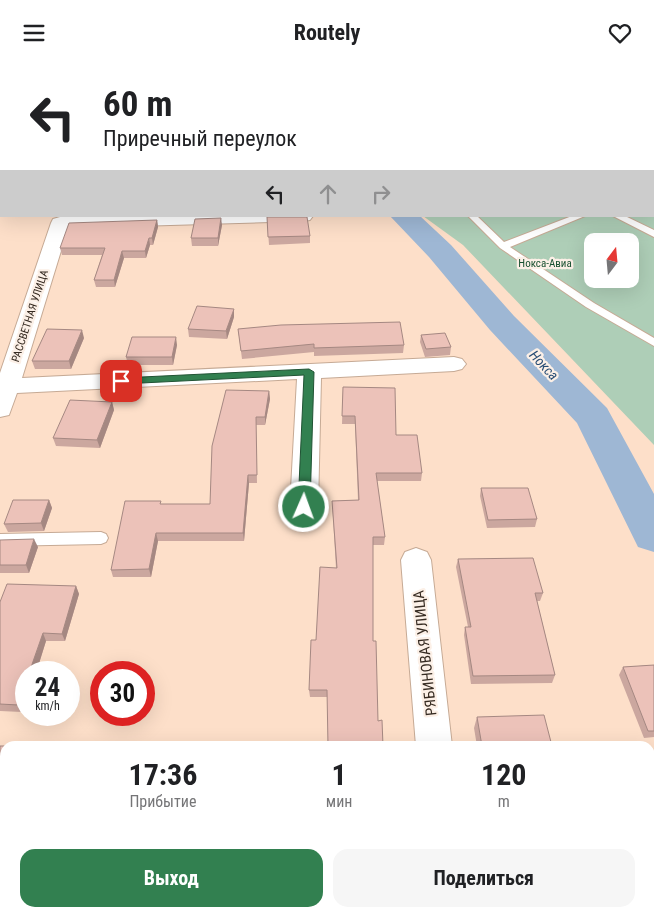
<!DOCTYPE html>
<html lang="ru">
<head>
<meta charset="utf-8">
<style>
	:root { --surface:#fff; --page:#f6f6f6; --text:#202124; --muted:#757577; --accent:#328050 }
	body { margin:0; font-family:"Roboto Condensed",sans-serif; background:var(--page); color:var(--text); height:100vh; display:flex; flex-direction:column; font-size:19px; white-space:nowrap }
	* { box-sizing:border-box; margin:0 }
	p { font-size:16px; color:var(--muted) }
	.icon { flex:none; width:28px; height:28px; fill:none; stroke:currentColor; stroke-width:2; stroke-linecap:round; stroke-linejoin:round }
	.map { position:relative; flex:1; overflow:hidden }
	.panel { position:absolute; left:0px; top:676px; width:655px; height:176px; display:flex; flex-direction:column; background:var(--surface); border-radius:15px 15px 0 0; box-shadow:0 5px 20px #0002 }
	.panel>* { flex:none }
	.hud { position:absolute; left:0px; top:0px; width:655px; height:152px; box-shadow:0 5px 20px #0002; background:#fff; color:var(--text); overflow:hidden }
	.needle { width:32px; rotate:16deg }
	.tools { position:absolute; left:584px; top:168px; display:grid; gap:10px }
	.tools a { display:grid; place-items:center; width:55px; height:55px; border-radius:10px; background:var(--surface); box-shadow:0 5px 20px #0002; font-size:25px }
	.speed { position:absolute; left:15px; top:596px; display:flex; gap:10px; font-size:25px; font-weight:700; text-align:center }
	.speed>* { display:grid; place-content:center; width:65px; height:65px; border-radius:50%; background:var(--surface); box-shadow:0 5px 20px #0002; line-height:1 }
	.speed small { font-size:12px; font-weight:400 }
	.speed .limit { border:8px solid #d22; background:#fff; color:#111 }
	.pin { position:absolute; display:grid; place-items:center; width:42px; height:42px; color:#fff; margin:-21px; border-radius:10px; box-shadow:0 2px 8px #0006 }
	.me { position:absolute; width:55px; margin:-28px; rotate:2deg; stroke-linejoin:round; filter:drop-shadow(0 0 4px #0008) }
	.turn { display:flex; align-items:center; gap:18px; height:105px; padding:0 20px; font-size:22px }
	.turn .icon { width:65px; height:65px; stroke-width:2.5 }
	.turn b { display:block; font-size:35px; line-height:42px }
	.lanes { display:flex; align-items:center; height:48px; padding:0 20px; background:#0003; justify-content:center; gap:25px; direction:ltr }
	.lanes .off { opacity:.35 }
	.eta { display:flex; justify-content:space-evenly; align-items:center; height:85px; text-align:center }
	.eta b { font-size:30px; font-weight:700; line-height:35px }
	.button { display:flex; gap:10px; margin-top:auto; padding:10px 20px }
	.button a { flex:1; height:58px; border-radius:15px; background:var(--accent); color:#fff; font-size:20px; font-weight:700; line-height:58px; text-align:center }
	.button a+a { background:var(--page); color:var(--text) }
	header { display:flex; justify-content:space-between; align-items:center; height:65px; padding:0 20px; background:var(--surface); font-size:22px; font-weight:700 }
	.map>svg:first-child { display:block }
	.green { fill:#aeceb7; fill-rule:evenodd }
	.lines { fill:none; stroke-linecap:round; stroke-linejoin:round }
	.river { fill:#9eb7d4; fill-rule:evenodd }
	.lane-casing { stroke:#c6aa95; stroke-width:2 }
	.street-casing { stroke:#c6aa95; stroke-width:2 }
	.lane { fill:#fff; fill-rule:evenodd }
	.street { fill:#fff; fill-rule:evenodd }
	.wall { fill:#cba79f }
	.shaded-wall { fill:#a58882 }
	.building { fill:#ecc2b9; stroke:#a58882 }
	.route { fill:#328050; stroke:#205334 }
	.labels { text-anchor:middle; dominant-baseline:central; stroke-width:4.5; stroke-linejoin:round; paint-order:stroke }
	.far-park-label { font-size:11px; fill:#195131; stroke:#fcf0e7 }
	.far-street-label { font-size:11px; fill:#362b22; stroke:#fcf0e7 }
	.water-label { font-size:14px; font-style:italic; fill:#284d75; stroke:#fcf0e7 }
	.near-street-label { font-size:15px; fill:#362b22; stroke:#fcf0e7 }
</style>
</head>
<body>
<header><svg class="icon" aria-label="menu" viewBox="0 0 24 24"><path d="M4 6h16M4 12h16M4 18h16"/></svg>Routely<svg class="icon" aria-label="heart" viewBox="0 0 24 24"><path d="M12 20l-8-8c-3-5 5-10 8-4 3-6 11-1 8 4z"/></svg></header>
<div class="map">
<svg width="654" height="852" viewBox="0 0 654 852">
	<rect width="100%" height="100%" fill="#fddfc9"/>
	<path class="green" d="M292,0H654V380L463,180L423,151H654V1ZM592,176H630V214H592Z"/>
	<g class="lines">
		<path class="river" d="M258,0H278V1H258Z
			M390,151H420L451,180L514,251L607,343L654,429V487L638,482L577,358L490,265L429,192Z"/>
		<g class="lane-casing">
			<path id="lane" d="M310,0H317V1H311Z
				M468,151H477L504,177L572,151H585L510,182L594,238L654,273V281L586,242L500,183Z
				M613,151H625L654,165V172Z
				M101,467L106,469L108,473L106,477L101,479L0,481V469Z"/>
		</g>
		<g class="street-casing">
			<path id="street" d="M74,0H88V1H75Z
				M103,151H313L310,155L304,156L68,163L22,313L454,292L462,294L466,299L462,304L454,306L321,313L318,442L314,449L304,452L294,449L290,442L297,314L17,328L9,350L0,352V308L51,158L53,154L60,152Z
				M416,483L427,487L431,495L452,681H416L401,495L405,487Z
				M429,848H471L472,852H430Z"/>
		</g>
		<use href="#lane" class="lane"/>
		<use href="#street" class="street"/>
	</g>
	<path class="wall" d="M0,0H45V1H1V45H0V29L1,23L0,22Z
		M267,152L310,171V178L269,180Z
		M157,155L158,162L153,180H150L146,193H124L115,222H96L94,215L102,190H62L60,183Z
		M222,160L218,181H192L191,173Z
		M234,252L227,274L189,272L188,264Z
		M238,264L404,280L403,288L314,291V287L242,294Z
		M421,270L451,282L450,290L425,292L420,277Z
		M84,273L71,304H35L32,296Z
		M177,280L173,300H128L126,292Z
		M343,322L396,370L422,408L421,416H377L385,472L384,480H373V576L378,656L383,681L327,632H310L309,625L316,575L336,503L332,436L358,435L355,359H342Z
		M269,326L270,334L265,360H256L257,418H249L244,476H158L151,512H113L111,505L162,439H210Z
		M112,337L114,345L100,383L56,381L53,373Z
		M481,423L537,454L535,462L487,463L480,431Z
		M49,435L52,443L44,466L8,467L4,459Z
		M0,475L38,482L29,508H0Z
		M458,494L543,528L540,536H537L555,610L552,618L471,619L464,570L465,562H468L456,502Z
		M76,521L79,529L65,576H46L36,608H26L22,647L0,646V537Z
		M654,600V672L644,673L619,610L623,602Z
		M477,652L552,681H477L474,663Z
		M386,848V852H292L291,849Z
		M502,848H584L585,852H502Z"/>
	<path class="shaded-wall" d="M221,153L222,160L218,181V173Z
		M157,155L158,162L153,180L152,173Z
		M149,173L150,180L146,193L145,186Z
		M122,186L124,193L115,222L114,215Z
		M234,244V252L227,274L226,266Z
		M82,265L84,273L71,304L69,296Z
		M176,272L177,280L173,300L172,292Z
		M269,326L270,334L265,360V352Z
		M112,337L114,345L100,383L97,375Z
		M248,410L249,418L244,476L243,468Z
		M49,435L52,443L44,466L41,458Z
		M156,468L158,476L151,512L149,504Z
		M34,474L38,482L29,508L26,500Z
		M76,521L79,529L65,576L62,569Z
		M43,568L46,576L36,608H29Z
		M26,616V635L22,647L18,640Z
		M5,685V704L0,718V698Z"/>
	<path class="building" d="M0,0H43L42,1H1V38H0L1,18L0,17Z
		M110,0H138L110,1Z
		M267,152H307L310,171L268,172Z
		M221,153L218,173H191L195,154Z
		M157,155L152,173H149L145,186H122L114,215H94L105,183H60L69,158Z
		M197,241L234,244L226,266L188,264Z
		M400,257L404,280L314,283V279L241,286L238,264L281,260Z
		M47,264L82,265L69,296H32Z
		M445,268L451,282L426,284L421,270Z
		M132,272H176L172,292H126Z
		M343,322L395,323L396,370H417L422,408H376L385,472H373V576H376L378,656L382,655L383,681H328L327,625H309L311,575H316L320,502L337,503L332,436L359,435L355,351H342Z
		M226,325L269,326L265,352H256L257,410H248L243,468H156L149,504L111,505L125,436H161L160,439H210L212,381Z
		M70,335L112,337L97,375L53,373Z
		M481,423H528L537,454L488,455Z
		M13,435H49L41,458L4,459Z
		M34,474L26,500H0V475Z
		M533,493L543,528H535L555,610L473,611L465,562H471L458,494Z
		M7,519L76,521L62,569L43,568L29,608H26V616L18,640L0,639V537Z
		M654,600V666H648L623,602Z
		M544,650L552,681H482L477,652Z
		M0,681H6H5V685L0,698Z
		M291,848H386V851L291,849Z
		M505,848H584L585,852H506Z"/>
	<path class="route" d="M309,304L314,307L310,442L304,446L298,442L304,310L121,319L116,316L121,313Z"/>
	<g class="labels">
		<g class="far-park-label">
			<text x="545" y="198">Нокса-Авиа</text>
		</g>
		<g class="far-street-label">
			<text transform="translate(30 251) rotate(-72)">РАССВЕТНАЯ УЛИЦА</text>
		</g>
		<g class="water-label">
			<text transform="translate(544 300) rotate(47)">Нокса</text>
		</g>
		<g class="near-street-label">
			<text transform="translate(425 588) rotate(-96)">РЯБИНОВАЯ УЛИЦА</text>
		</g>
	</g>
</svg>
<div class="tools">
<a><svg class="needle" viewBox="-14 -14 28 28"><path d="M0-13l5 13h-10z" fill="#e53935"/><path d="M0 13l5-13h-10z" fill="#757577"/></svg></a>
</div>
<div class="speed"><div>24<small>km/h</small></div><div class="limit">30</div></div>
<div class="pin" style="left:121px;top:316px;background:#d93025"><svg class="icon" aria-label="arrive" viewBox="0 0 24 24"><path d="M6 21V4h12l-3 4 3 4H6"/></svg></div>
<svg class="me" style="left:304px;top:442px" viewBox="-20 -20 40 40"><circle r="17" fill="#328050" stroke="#fff" stroke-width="3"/><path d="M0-11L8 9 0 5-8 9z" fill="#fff"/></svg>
<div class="hud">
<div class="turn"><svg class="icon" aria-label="left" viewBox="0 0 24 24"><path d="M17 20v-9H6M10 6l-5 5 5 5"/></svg><div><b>60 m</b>Приречный переулок</div></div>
<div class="lanes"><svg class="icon" aria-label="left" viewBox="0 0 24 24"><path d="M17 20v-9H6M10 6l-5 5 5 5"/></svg><svg class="icon off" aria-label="ahead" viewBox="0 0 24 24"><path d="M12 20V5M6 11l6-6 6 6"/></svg><svg class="icon off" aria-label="right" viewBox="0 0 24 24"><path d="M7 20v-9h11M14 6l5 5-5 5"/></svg></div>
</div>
<section class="panel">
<div class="eta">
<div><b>17:36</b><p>Прибытие</p></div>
<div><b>1</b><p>мин</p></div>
<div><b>120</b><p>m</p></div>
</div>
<div class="button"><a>Выход</a><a>Поделиться</a></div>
</section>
</div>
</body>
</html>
